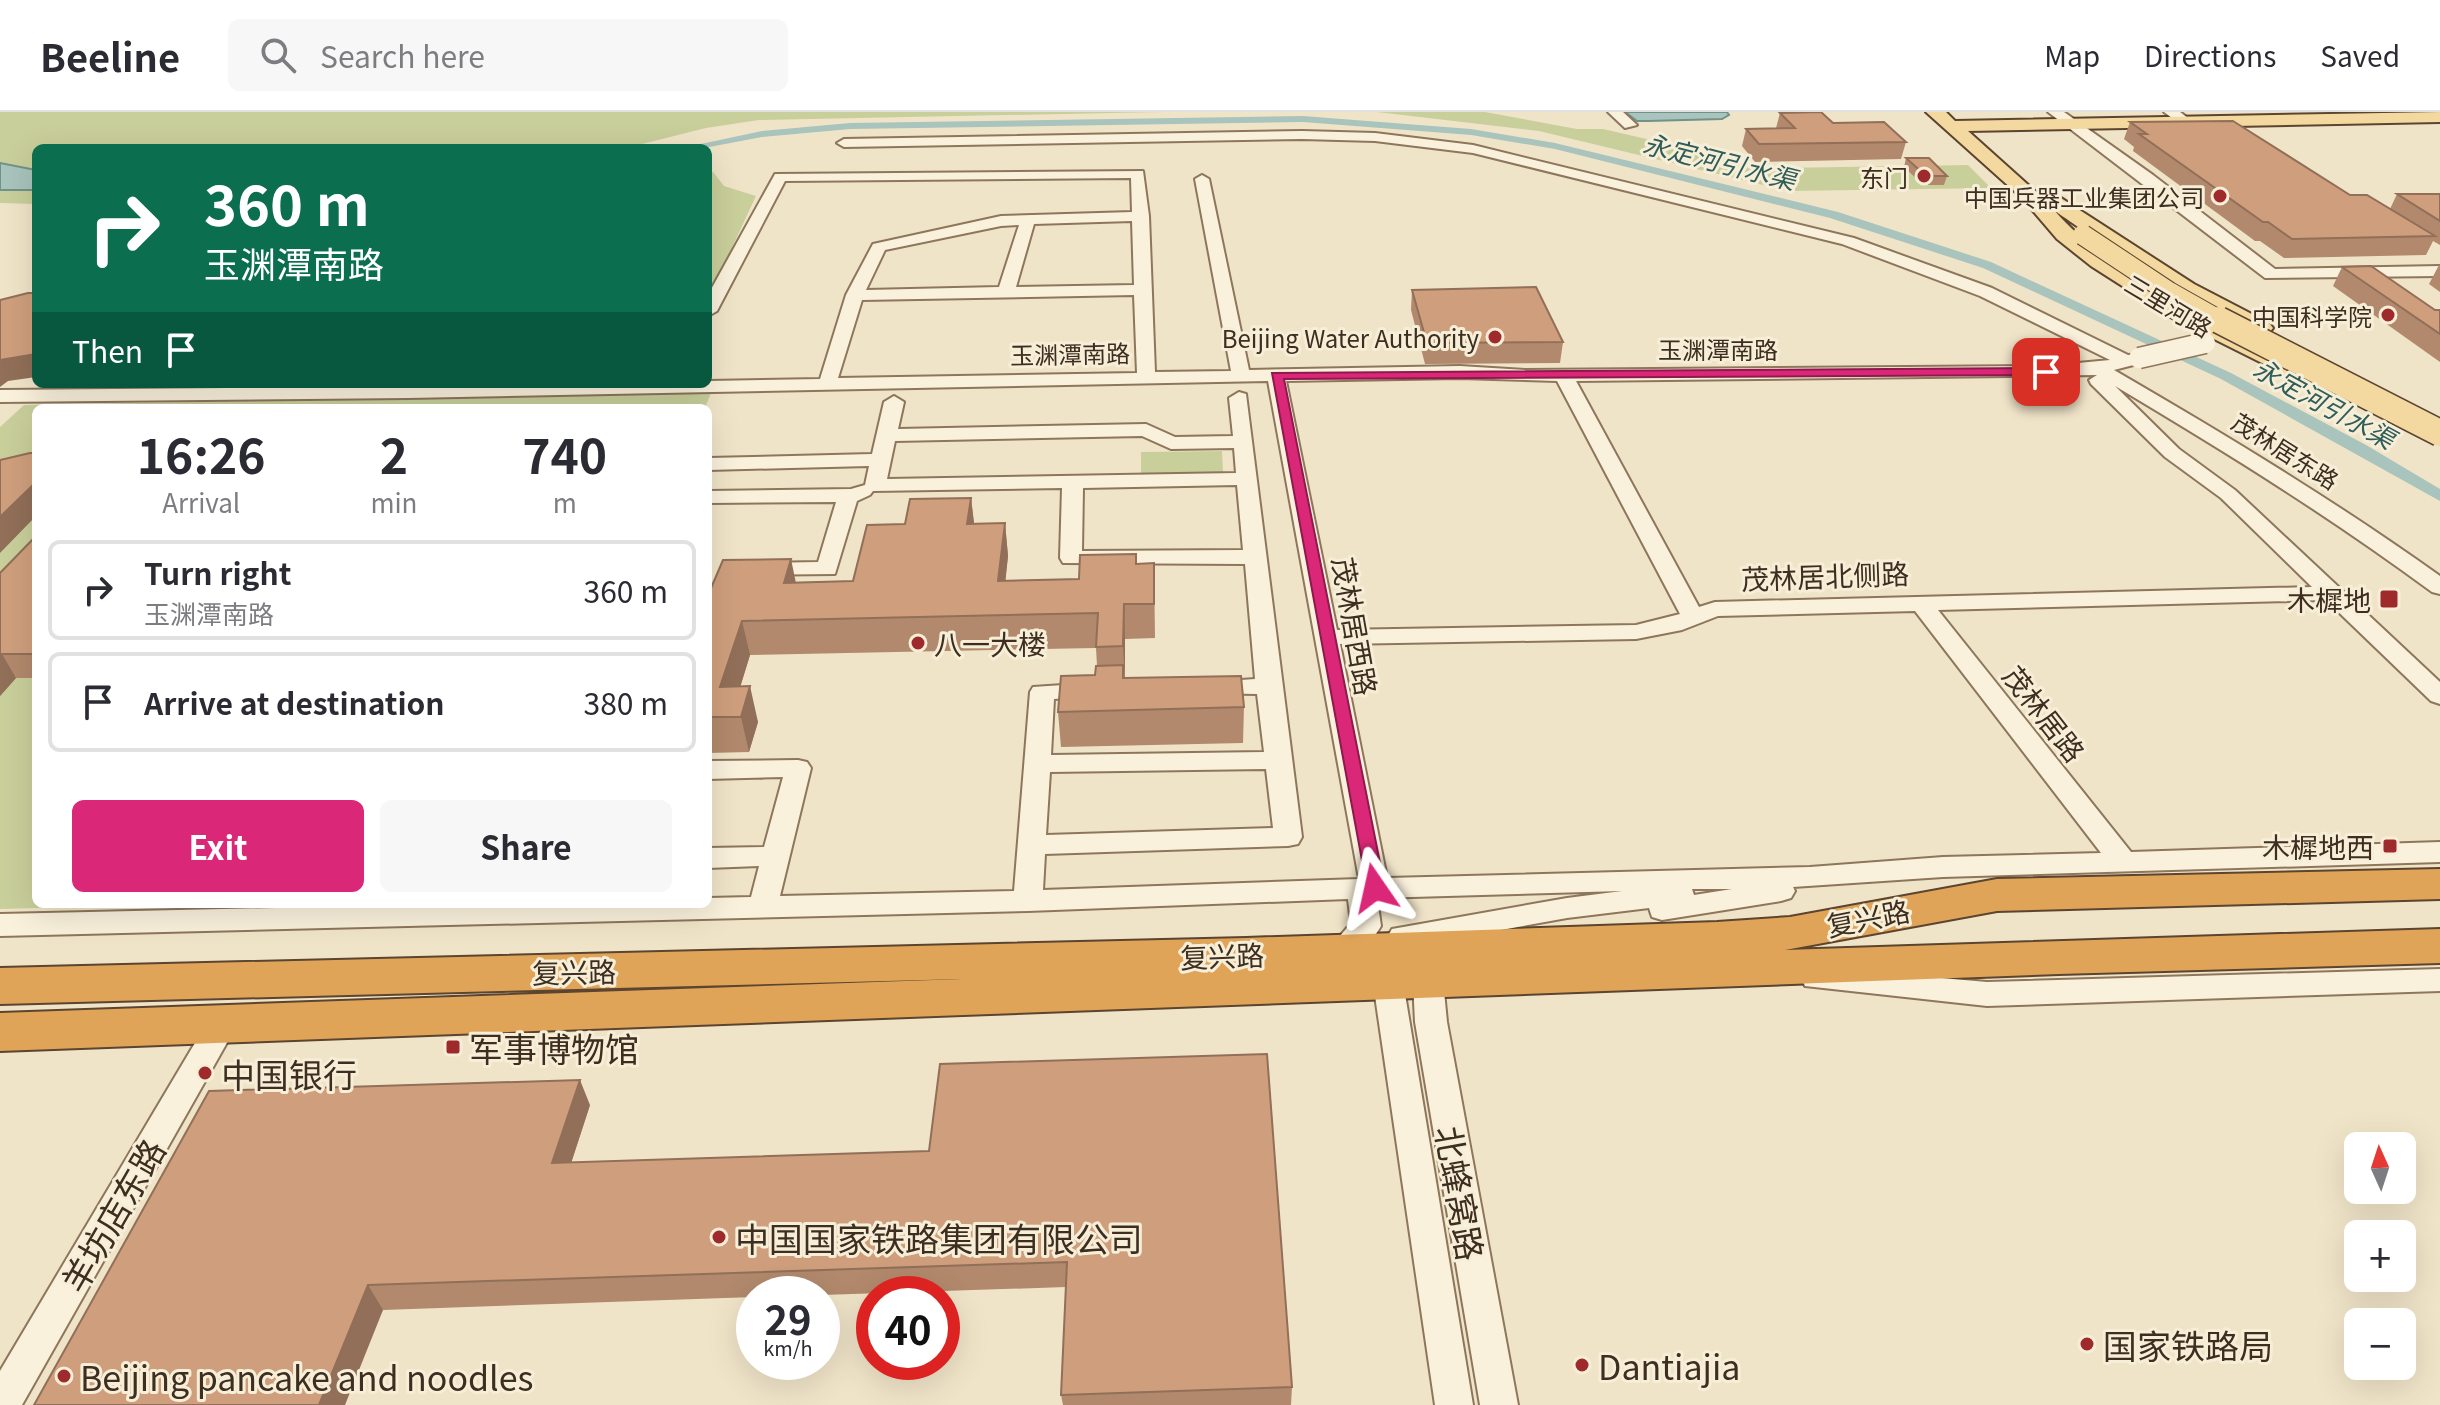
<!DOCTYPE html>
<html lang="en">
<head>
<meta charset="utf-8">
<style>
	:root { --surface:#fff; --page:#f7f7f7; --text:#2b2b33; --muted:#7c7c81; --line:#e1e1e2; --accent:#db2777 }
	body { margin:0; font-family:Georgia,"Noto Sans SC",serif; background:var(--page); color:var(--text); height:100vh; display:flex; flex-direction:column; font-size:30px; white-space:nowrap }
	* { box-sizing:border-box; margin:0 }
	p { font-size:26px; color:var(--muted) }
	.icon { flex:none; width:44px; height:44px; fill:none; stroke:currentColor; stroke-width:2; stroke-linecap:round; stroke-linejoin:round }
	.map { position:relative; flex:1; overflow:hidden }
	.details { position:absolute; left:32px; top:292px; width:680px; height:504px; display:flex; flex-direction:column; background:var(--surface); border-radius:12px; box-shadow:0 8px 32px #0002 }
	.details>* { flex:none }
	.top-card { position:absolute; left:32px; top:32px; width:680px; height:244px; border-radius:12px; box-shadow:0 8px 32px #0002; background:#0b6e4f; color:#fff; overflow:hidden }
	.needle { width:52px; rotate:357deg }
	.buttons { position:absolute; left:2344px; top:1020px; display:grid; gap:16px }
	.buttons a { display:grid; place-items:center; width:72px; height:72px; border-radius:12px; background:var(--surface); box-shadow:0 8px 32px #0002; font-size:40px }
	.speed { position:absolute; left:736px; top:1164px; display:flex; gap:16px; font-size:40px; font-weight:700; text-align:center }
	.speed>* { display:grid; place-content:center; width:104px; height:104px; border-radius:50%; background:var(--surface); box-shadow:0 8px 32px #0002; line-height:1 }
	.speed small { font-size:20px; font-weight:400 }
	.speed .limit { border:12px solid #d22; background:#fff; color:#111 }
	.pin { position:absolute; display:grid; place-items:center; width:68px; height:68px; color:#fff; margin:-34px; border-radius:16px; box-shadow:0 4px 12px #0006 }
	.me { position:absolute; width:88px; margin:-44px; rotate:349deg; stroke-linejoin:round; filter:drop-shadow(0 0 6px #0008) }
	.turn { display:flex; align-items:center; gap:28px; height:168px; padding:0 40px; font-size:36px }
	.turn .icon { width:104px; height:104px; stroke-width:2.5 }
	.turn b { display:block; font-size:56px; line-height:68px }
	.then { display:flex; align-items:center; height:76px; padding:0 40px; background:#0003; gap:16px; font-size:30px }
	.eta { display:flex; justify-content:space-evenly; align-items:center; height:136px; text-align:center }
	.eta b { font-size:48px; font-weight:700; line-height:56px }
	.action { display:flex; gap:16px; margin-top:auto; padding:16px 40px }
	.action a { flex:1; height:92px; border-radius:12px; background:var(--accent); color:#fff; font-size:32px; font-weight:700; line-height:92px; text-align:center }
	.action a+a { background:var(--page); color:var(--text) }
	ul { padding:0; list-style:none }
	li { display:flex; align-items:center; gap:24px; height:100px; margin:0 16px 12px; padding:0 24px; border:4px solid var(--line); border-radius:12px }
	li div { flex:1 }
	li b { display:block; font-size:30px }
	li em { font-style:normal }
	header { display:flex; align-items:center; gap:48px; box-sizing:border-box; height:112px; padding:0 40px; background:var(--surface); border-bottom:2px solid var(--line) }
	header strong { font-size:38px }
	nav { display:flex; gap:44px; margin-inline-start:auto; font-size:28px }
	.search { width:560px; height:72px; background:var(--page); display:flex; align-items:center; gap:20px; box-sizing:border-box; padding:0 28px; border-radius:12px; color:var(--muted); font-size:30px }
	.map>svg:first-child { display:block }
	.green { fill:#c9cf9b }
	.water { fill:#a9c4bc; stroke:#6f938a; stroke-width:2 }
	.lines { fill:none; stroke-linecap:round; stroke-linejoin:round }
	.canal { fill:#a9c4bc; fill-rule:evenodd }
	.minor-casing { stroke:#8d765c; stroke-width:4 }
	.major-casing { stroke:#5b4430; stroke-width:4 }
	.highway-casing { stroke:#5b4430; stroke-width:4 }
	.minor { fill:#faf1dc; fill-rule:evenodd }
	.major { fill:#f3d9a0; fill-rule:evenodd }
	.highway { fill:#e0a458; fill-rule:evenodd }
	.minor-bridge-casing { stroke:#8d765c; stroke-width:23; stroke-linecap:butt }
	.major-bridge-far1-casing { stroke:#5b4430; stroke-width:22; stroke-linecap:butt }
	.major-bridge-casing { stroke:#5b4430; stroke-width:29; stroke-linecap:butt }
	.minor-bridge { stroke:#faf1dc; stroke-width:20 }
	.major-bridge-far1 { stroke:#f3d9a0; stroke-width:20 }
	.major-bridge { stroke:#f3d9a0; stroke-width:26 }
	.wall { fill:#b2896c }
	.shaded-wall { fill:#916f58 }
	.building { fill:#cf9f7d; stroke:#916f58; stroke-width:2 }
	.route { fill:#db2777; stroke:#8e194d; stroke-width:2 }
	.poi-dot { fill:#9e2a2b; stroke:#f7eed8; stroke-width:3 }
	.labels { text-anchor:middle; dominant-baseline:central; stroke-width:6; stroke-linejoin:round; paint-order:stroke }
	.far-poi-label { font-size:24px; fill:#3d2e20; stroke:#f7eed8; text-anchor:end }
	.far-street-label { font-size:24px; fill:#3d2e20; stroke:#f7eed8 }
	.far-water-label { font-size:26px; font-style:italic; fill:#2f5d5a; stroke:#f7eed8 }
	.street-label { font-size:28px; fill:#3d2e20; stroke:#f7eed8 }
	.poi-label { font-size:28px; fill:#3d2e20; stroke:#f7eed8; text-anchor:end }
	.near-poi-label { font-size:34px; fill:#3d2e20; stroke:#f7eed8; text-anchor:start }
	.near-street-label { font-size:34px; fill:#3d2e20; stroke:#f7eed8 }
</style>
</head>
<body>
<header>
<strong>Beeline</strong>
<div class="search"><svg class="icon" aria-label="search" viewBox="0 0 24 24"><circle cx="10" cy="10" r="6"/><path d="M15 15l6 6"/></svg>Search here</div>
<nav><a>Map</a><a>Directions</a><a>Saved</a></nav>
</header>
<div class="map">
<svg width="2440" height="1293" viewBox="0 0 2440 1293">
	<rect width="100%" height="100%" fill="#f0e4c8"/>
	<path class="green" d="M0,0H1162L759,8L706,16L626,36H36V92L0,91Z
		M1377,0H1485L1577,17H1603L1773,56L1968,53L1991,76L1788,79L1539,19Z
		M713,60L724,74L756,84L708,187V61Z
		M711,281L705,296H36V792H183L0,797V315L24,293Z
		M1222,339L1223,360L1141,362V340Z"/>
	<path class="water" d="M1625,0H1727L1729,3L1722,7L1648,9H1637Z
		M0,51L36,58V78H0Z"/>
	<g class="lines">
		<path class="canal" d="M1303,4L1471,17L1555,31L1838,100L1991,150L2231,261L2366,333L2440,377V389L2221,267L1983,156L1830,106L1555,37L1471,23L1303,10L850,17L762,25L704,36H682L762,19L850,11Z"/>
		<g class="minor-casing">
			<path id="minor" d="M1608,0H1623L1637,13L1625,16Z
				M2048,0H2064L2153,63L2275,157L2440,154V164L2265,166Z
				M2164,0H2180L2192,9L2180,12Z
				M1302,19L1375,21L1473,33L1854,126L1992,176L2128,243L2145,242L2148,246L2145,250L2114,258C2226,323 2335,389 2440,464V482L2432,480C2329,404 2226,340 2115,274L2179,337L2235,378L2440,570V592L2431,589L2326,488L1938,498L2131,740L2440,730V750L1943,765L1793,775L1795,779L1791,786L1781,789L1662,808L1652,805L1649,796L1567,806L1402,836L1392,833L1387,825L1392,817L1567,786L1622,779L1377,786L1381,814C1371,831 1358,845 1339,839L1334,831L1351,811L1348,787L1028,799L0,824V802L454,792H708V786L751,785L759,754L708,756V736L764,735L783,665L708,667V649L798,648L807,650L811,656L780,784L1014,779L1030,580L1033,575L1093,571L1102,574L1105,579L1102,584L1054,587L1051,643L1264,640L1257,582L1199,581L1196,576L1199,571L1255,567L1245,452L1063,451L1060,446L1062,376L873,379L870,383L857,389L835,462L751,463L748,458L759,451L818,450L836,390L708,391V379L851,377L865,373L869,354L708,358V346L872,342L884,290L894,284L904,290L898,317L1146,312L1175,325L1233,324L1229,286L1239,280L1246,282L1302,725L1298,732L1288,734L1045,742L1043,778L1359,767L1268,269L408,286L0,290V278L708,272V269L820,267L846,183L873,132L1001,104L1132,100L1131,66L785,69L717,199L708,204V183L775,62L1143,59L1149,104L1155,260L1231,259L1195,67L1202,63L1209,67L1249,258L1460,254L1525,258L2046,254L2110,248L1980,184L1842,132L1473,41L1375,29L1302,27L844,35L837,31L844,27ZM1132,109L1134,173L1016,175L1034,112ZM1019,113L999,175L866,178L885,138L1001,114ZM1134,183L1137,261L838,266L862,188ZM2097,263L2089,268L2091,272L2165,345L2221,386L2312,475L1715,490L1699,495L1576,269ZM1460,266L1557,269L1680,502L1636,513L1337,518L1286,269ZM1142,324L1171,337L1234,336L1236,361L887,367L895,329ZM1237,373L1243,438L1082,439L1083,376ZM1915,499L2101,741L1943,745L1810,755L1387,766L1340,532L1636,527L1682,518L1718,504ZM1266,657L1273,716L1046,723L1050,660ZM1692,777H1732L1694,783Z
				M1816,855L1987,870L2440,857V879L1987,894L1805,874L1801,866L1805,858Z
				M1428,858L1439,861L1443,869L1447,910L1518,1293H1480L1415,910L1413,869L1417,861Z
				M1388,859L1399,862L1403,870L1473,1293H1435L1373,870L1377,862Z
				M222,900L233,904L238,912L233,920L22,1293H0V1259L211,904Z"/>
		</g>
		<g class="major-casing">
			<path id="major" d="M1926,0H1946L1955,9L2440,0V10L1968,19L2045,88L2054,84L2061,86L2194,172L2269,211L2273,216L2269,221C2236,229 2089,122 2055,99C2109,162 2220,212 2295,251L2298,256L2295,261L2286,263L2174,207L2091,154L2057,127L2022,86Z"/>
		</g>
		<g class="highway-casing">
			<path id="highway" d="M2440,757V787L1997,799L1785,838L2440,817V851L2059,862L0,939V901L962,867L0,892V856L1246,826L1717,810L1790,805L1997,767Z"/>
		</g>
		<use href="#minor" class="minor"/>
		<use href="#major" class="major"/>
		<use href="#highway" class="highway"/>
		<g class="minor-bridge-casing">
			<path id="minor-bridge" d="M2139,246L2205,231"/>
		</g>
		<g class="major-bridge-far1-casing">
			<path id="major-bridge-far1" d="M2083,123L2169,180L2222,210"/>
		</g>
		<g class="major-bridge-casing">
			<path id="major-bridge" d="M2219,208L2440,321"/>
		</g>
		<use href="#minor-bridge" class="minor-bridge"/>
		<use href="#major-bridge-far1" class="major-bridge-far1"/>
		<use href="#major-bridge" class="major-bridge"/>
	</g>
	<path class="wall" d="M1780,1L1833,11L1906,30L1901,47L1755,50L1742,34L1746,17L1776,16Z
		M2130,10L2390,97L2397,82H2440V133L2433,129L2426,143L2284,146L2260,129H2255L2133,39L2134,35L2124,27Z
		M1906,46L1947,64L1944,73H1923L1904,55Z
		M2439,153H2440V180L2429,172Z
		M2342,155L2435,198H2440V250L2333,174Z
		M1412,178L1563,230L1560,251L1425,252L1411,198Z
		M971,386L974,412L1005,411L1008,444L1005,469L1079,467L1137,452L1154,451L1155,526L1125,527V566L1244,595L1243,631L1061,635L1058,600L1095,563L1097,554L1096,536L750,543L740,575L758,610L749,640L708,641V483L796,470L853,469L905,412Z
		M36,424V566H16L0,584V461Z
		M590,993L571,1051L929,1039L1292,1275L1291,1293H1063L1061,1283L1066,1175L822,1183L754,1182V1185L383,1198L34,1293Z"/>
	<path class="shaded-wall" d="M36,242V265L8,269L0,275V248Z
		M36,370V404L0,441V405Z
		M971,386L975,419L967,412Z
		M1005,411L1008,444L1002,503L998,469Z
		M791,447L798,481L784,471Z
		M1124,492L1125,527V569L1123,534Z
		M742,509L750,543L731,605L720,575Z
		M2,542L16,566L0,584V544Z
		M750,574L758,610L749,640L741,605Z
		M580,968L590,993L563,1076L552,1051Z
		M368,1173L383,1198L345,1293H319Z"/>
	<path class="building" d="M1821,0L1833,11L1884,10L1906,30L1759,32L1746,17L1795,16L1780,1Z
		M2233,9L2350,83H2367L2435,124L2292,127L2268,110H2263L2139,22H2147L2130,10Z
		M1906,46H1929L1947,64H1926Z
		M2397,82H2440V109Z
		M2371,154L2435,198H2440V222L2342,155Z
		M1536,175L1563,230L1427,231L1412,178Z
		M28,181H36V242L0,248V188Z
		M30,341H36V370L0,405V348Z
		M971,386L967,412L1005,411L998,469L1079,467L1080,443L1136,442V452L1154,451V492H1124L1123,534L1096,535L1098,501L742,509L720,575L750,574L741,605H708V506L710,502H708V483L723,448L791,447L784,471L853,469L867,413L905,412L910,387Z
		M36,424V542H2L0,544V461Z
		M1123,553V566L1241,564L1244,595L1058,600L1061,564L1095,563L1096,554Z
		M1267,942L1292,1275L1061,1283L1067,1150L368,1173L319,1293H34L209,979L580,968L552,1051L929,1039L940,952Z"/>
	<path class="route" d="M2046,256L2052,260L2050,263L1284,267L1385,776L1382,781H1368L1272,261Z"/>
	<g class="poi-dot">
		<circle cx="1924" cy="64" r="8"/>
		<circle cx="2220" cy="84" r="8"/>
		<circle cx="2388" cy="203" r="8"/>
		<circle cx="1495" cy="225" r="8"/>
		<rect x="2379" y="477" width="20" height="20" rx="4"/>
		<circle cx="918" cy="531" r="8"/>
		<rect x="2382" y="726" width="16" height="16" rx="4"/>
		<rect x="445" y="927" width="16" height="16" rx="4"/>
		<circle cx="205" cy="961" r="8"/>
		<circle cx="719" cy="1125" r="8"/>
		<circle cx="2087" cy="1232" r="8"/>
		<circle cx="1582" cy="1253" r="8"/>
		<circle cx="64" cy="1264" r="8"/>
	</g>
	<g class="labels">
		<g class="far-poi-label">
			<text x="1908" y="64">东门</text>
			<text x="2204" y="84">中国兵器工业集团公司</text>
			<text x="2372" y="203">中国科学院</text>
			<text x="1479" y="225">Beijing Water Authority</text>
		</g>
		<g class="far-street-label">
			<text transform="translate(2169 193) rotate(31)">三里河路</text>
			<text x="1718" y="236">玉渊潭南路</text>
			<text transform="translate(1070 241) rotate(-1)">玉渊潭南路</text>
			<text transform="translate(2286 338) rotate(32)">茂林居东路</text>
		</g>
		<g class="far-water-label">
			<text transform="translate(1720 48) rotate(14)">永定河引水渠</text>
			<text transform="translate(2325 290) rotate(29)">永定河引水渠</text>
		</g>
		<g class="street-label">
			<text transform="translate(1825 463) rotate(-2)">茂林居北侧路</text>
			<text transform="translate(1356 514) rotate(80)">茂林居西路</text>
			<text transform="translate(2045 601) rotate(52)">茂林居路</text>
			<text transform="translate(1868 805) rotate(-11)">复兴路</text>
			<text transform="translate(1222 843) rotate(-2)">复兴路</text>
			<text transform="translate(574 859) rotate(-1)">复兴路</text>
		</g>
		<g class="poi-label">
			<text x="2371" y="487">木樨地</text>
			<text x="934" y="531" text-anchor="start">八一大楼</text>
			<text x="2374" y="734">木樨地西</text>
		</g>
		<g class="near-poi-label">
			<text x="469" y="935">军事博物馆</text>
			<text x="221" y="961">中国银行</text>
			<text x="735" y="1125">中国国家铁路集团有限公司</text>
			<text x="2103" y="1232">国家铁路局</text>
			<text x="1598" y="1253">Dantiajia</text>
			<text x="80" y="1264">Beijing pancake and noodles</text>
		</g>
		<g class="near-street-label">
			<text transform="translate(1461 1081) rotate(80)">北蜂窝路</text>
			<text transform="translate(112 1103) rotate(-60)">羊坊店东路</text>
		</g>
	</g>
</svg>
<div class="buttons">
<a><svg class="needle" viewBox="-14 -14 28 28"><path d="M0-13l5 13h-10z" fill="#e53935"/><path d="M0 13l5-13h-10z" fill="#7c7c81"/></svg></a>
<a>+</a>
<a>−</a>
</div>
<div class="speed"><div>29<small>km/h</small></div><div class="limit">40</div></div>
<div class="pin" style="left:2046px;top:260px;background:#d93025"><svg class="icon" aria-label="arrive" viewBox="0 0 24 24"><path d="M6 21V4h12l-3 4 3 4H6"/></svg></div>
<svg class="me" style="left:1375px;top:776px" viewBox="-20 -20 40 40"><path d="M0-17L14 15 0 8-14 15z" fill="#db2777" stroke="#fff" stroke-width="4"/></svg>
<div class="top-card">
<div class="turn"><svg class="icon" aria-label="right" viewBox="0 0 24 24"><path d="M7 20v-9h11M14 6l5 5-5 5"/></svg><div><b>360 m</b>玉渊潭南路</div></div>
<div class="then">Then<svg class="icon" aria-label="arrive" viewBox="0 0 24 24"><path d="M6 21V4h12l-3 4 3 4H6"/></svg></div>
</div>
<section class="details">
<div class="eta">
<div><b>16:26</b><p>Arrival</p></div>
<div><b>2</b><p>min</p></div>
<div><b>740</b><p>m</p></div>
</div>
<ul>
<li><svg class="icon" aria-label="right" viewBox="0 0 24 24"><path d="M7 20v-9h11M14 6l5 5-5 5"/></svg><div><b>Turn right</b><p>玉渊潭南路</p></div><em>360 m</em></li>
<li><svg class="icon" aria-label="arrive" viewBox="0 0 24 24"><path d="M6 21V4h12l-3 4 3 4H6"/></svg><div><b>Arrive at destination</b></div><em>380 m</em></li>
</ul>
<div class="action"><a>Exit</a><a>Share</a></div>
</section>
</div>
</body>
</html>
